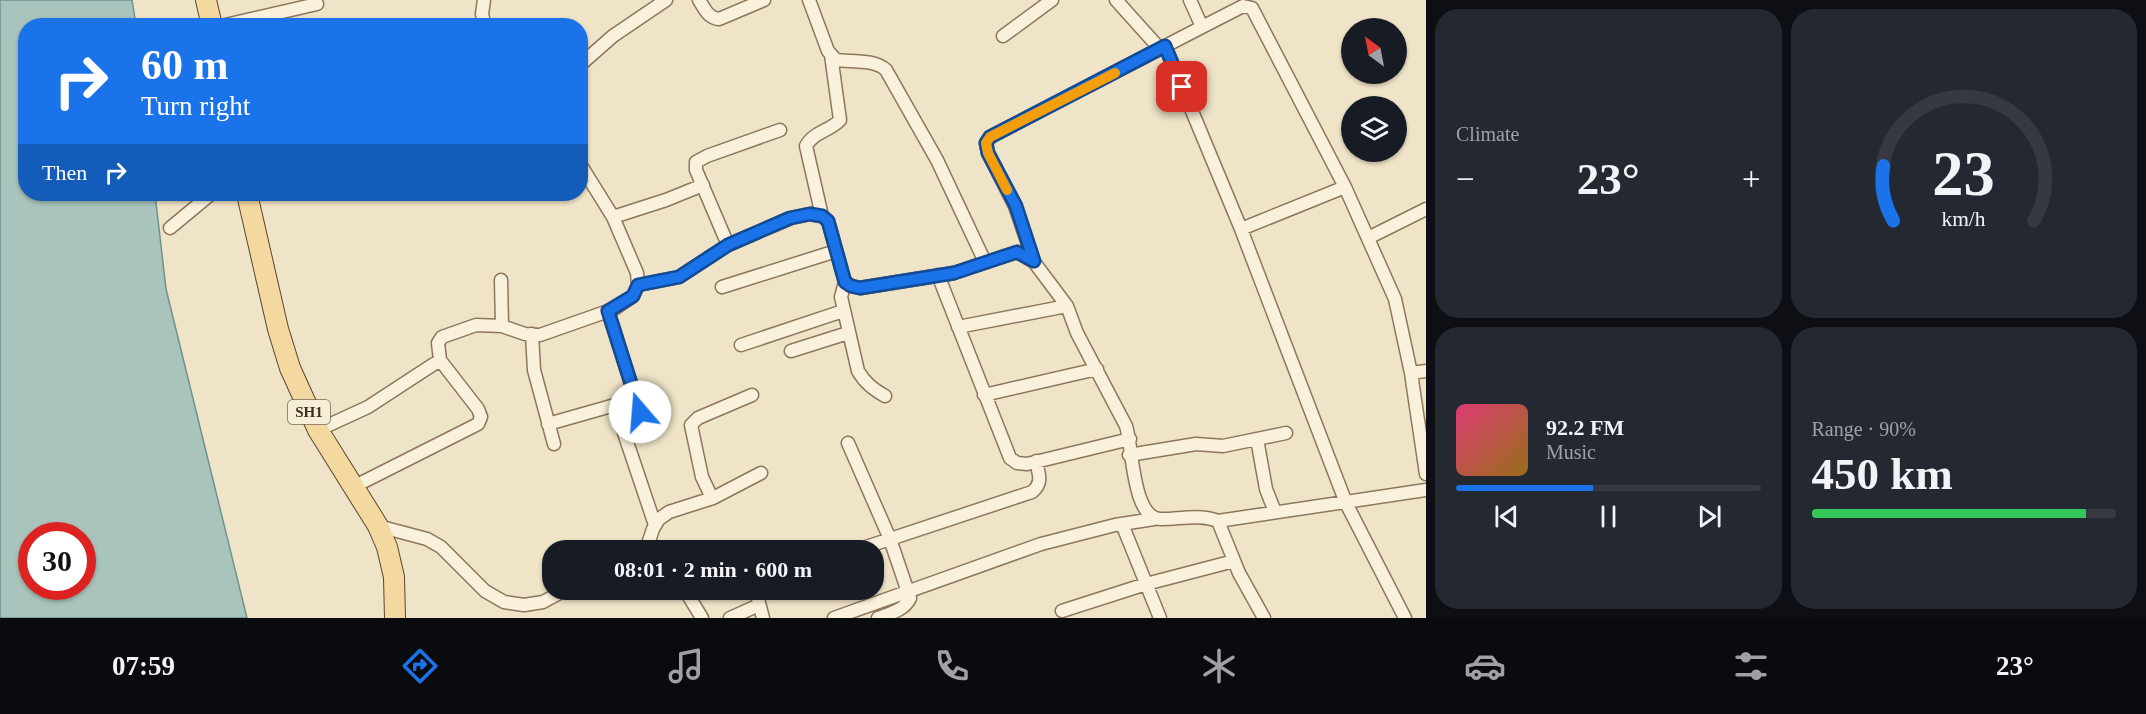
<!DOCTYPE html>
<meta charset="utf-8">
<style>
:root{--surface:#171b24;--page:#242831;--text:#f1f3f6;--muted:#9ea1a6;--line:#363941;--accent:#1a73e8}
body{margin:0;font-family:Georgia,serif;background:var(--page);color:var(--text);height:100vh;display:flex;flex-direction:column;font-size:22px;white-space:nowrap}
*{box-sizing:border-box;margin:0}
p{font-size:20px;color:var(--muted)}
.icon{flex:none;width:33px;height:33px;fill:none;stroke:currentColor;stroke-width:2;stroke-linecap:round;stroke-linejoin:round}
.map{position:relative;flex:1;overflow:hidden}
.drawer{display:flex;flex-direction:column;gap:9px;padding:9px;background:#0d0f14;width:720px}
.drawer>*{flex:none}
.banner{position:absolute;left:18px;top:18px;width:570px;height:183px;border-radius:24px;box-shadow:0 2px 4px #0004;background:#1a73e8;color:#fff;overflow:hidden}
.needle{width:39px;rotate:328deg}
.fabs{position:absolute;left:1341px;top:18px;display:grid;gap:12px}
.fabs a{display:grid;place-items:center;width:66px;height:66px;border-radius:50%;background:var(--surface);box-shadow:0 2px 4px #0004;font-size:30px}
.speed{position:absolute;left:18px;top:522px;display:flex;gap:12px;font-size:30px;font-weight:700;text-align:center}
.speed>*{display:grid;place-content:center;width:78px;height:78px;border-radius:50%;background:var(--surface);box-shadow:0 2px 4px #0004;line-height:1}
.speed .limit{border:9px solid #d22;background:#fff;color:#111}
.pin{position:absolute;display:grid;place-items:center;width:51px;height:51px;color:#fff;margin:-26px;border-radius:12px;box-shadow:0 3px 9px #0006}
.me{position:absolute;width:66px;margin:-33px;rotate:342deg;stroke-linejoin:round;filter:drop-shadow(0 0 4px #0008)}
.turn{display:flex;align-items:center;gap:21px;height:126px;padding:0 24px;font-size:27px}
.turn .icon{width:78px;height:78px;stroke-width:2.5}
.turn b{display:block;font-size:42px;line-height:51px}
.then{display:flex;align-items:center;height:57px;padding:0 24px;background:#0003;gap:12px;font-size:22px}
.big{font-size:45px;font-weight:700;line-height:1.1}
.drawer .tile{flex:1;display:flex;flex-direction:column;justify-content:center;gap:9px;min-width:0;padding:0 21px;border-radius:24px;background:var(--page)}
.drawer .dial{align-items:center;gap:0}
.dial svg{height:156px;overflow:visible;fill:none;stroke:var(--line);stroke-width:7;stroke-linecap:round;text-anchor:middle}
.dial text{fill:var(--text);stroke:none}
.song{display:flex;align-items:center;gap:18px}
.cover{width:72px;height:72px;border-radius:9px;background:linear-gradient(135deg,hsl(340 70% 55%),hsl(40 70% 35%))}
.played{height:6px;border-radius:3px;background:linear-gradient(90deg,var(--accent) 45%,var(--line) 45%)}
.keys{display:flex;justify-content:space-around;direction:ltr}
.heat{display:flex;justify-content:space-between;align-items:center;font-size:33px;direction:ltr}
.charge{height:9px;border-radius:4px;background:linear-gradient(90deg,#34c759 90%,var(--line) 0)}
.drawer .tiles{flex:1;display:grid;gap:9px;grid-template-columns:repeat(2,1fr)}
.trip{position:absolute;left:542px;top:540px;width:342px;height:60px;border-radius:24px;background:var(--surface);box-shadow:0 2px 4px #0004;font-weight:700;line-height:60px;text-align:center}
.dock{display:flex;height:96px;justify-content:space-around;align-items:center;background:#090b0e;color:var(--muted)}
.dock .icon{width:42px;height:42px}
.dock .on{color:var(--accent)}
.dock b{font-size:27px;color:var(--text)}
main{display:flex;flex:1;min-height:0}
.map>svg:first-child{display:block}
</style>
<main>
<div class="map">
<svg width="1426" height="618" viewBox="0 0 1426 618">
<rect width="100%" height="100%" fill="#f0e4c8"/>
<path fill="#a9c4bc" stroke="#6f938a" stroke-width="1.5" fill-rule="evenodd" d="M0 0H132L136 25 26 26V194H155L166 289 247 618H0ZM32 536H82V586H32Z"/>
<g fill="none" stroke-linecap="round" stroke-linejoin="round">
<g stroke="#8d765c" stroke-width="15">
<path id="street" d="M484 0 482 14 485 26
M699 0C705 9 708 18 719 19L764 0
M809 0 828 51 836 60C851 62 875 59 886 70L937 160 985 262
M1116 0 1160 49
M1190 0 1202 27
M221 26 317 4
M1003 36 1052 0
M1165 46 1241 229 1346 503 1405 618
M580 65 613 36 666 0
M822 216 806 146C813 132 830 131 840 120L831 55
M613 217 666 200 703 185
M170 228 211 194
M1241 229 1345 187
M1368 238 1426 209
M728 245 696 170V162L707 156 780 130
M1034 262 1015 206 988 153 986 143 990 137 1202 27 1243 6 1252 8 1345 187 1395 299 1411 373 1426 474
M938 275 1010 458 1017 463 1027 464 1130 439
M501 280 502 326
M845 282 841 297 858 371C865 383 873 389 885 396
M638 285 679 277 728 245 791 218 810 214 822 216 828 221 845 282 851 286 860 288 954 273 1017 252 1034 262 1067 306 1077 333 1126 426C1133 447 1132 521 1162 519 1181 519 1200 514 1218 521L1239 573 1264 618
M722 287 836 251
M608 311 640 412
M958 327 1067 306
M532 334 534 370 554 444
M741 345 843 311
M791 351 848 333
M1411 373 1426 371
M984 395 1097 369
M548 424 636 399
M622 427 655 525
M318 430 368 407 440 360
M1257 439 1266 489 1275 512
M848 443 890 539 910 598C905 610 889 614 878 618
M1129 455 1196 444 1223 446 1286 433
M353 487 478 424 481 417 478 409 440 360 438 343 442 337 476 325 502 326 525 334 540 335 614 309 633 296 638 285 637 273 613 217 580 164
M712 498 702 477 691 425 698 418 752 395
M1218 521 1426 490
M1122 524 1160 618
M378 526 427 539 441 547 485 591 504 602 524 605 543 602 565 590
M646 550 653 529 659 519 669 512 713 498 761 473
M857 550 1032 492C1043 483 1039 475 1036 461
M685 590 702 618
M761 590 758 599 763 618
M1062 611 1146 584 1234 561
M730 618 759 605
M834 618 1041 544 1115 525 1154 519"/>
</g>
<g stroke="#5b4430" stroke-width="22">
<path id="primary" d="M206 0 212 26
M247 194 278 329 290 368 318 430 378 526 387 547 394 577 395 618"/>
</g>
<use href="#street" stroke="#faf1dc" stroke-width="12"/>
<use href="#primary" stroke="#f3d9a0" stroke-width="20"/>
</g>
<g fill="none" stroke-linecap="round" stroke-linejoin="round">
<g stroke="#114b97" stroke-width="15">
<path id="route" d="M640 412 608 311 633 296 638 285 679 277 728 245 790 218 810 214 822 216 828 221 845 282 851 286 860 288 954 273 1017 252 1034 261 1016 206 988 153 986 143 990 137 1165 46 1182 87"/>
</g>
<use href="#route" stroke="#1a73e8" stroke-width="10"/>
<path stroke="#f59e0b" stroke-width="10" d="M1007 190 988 153 986 143 990 137 1115 73"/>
</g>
<g text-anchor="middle" stroke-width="6" stroke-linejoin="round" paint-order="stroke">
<rect fill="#f7eed8" stroke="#756857" stroke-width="1.5" x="288" y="400" width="42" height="24" rx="4.5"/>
<g font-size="15" font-weight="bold" fill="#3d2e20">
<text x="309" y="417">SH1</text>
</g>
</g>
</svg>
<div class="fabs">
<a><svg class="needle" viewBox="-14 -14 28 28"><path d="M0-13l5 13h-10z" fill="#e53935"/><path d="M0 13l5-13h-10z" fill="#9ea1a6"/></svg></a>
<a><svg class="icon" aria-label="layers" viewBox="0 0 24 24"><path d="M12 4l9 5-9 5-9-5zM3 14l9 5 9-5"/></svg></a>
</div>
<div class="speed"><div class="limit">30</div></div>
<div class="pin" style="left:1182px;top:87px;background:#d93025"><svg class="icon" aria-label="arrive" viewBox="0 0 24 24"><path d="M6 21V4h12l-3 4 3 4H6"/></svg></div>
<svg class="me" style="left:640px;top:412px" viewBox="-20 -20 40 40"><circle r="19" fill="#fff"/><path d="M0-13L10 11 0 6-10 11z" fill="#1a73e8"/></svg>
<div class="trip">08:01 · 2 min · 600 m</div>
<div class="banner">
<div class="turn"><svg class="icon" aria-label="right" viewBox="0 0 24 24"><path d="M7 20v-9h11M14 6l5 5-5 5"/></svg><div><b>60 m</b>Turn right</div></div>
<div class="then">Then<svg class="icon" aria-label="right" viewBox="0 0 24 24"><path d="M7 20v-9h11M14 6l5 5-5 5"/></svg></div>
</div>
</div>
<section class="drawer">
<div class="tiles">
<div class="tile"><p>Climate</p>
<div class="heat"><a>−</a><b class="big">23°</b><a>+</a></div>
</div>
<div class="tile dial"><svg viewBox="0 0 100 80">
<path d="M14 69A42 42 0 1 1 86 69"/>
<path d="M14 69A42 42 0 0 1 9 41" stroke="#1a73e8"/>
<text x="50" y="56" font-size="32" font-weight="700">23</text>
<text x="50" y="72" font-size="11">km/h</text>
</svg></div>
<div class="tile">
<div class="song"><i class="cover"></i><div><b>92.2 FM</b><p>Music</p></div></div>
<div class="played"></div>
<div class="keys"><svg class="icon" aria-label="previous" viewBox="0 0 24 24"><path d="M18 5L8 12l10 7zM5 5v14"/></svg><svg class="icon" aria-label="pause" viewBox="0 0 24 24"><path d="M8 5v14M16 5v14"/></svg><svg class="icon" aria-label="next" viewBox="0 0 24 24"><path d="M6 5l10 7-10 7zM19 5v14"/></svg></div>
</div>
<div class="tile"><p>Range · 90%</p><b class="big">450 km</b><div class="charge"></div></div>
</div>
</section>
</main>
<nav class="dock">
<b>07:59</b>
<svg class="icon on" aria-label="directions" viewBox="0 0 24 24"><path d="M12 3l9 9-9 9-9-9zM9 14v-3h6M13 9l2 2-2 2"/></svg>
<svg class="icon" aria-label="music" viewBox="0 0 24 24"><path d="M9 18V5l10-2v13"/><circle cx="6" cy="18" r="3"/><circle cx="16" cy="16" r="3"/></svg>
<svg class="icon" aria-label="phone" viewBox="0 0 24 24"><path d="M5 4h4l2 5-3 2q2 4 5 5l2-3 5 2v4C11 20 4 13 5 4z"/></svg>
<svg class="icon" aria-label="climate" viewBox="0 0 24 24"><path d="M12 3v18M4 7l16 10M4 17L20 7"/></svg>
<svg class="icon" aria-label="car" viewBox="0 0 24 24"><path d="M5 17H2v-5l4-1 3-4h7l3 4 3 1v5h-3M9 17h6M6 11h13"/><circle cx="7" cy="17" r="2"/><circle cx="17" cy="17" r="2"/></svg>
<svg class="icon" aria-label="filters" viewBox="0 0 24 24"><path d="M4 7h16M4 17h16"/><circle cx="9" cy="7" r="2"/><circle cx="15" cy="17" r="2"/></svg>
<b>23°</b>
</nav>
